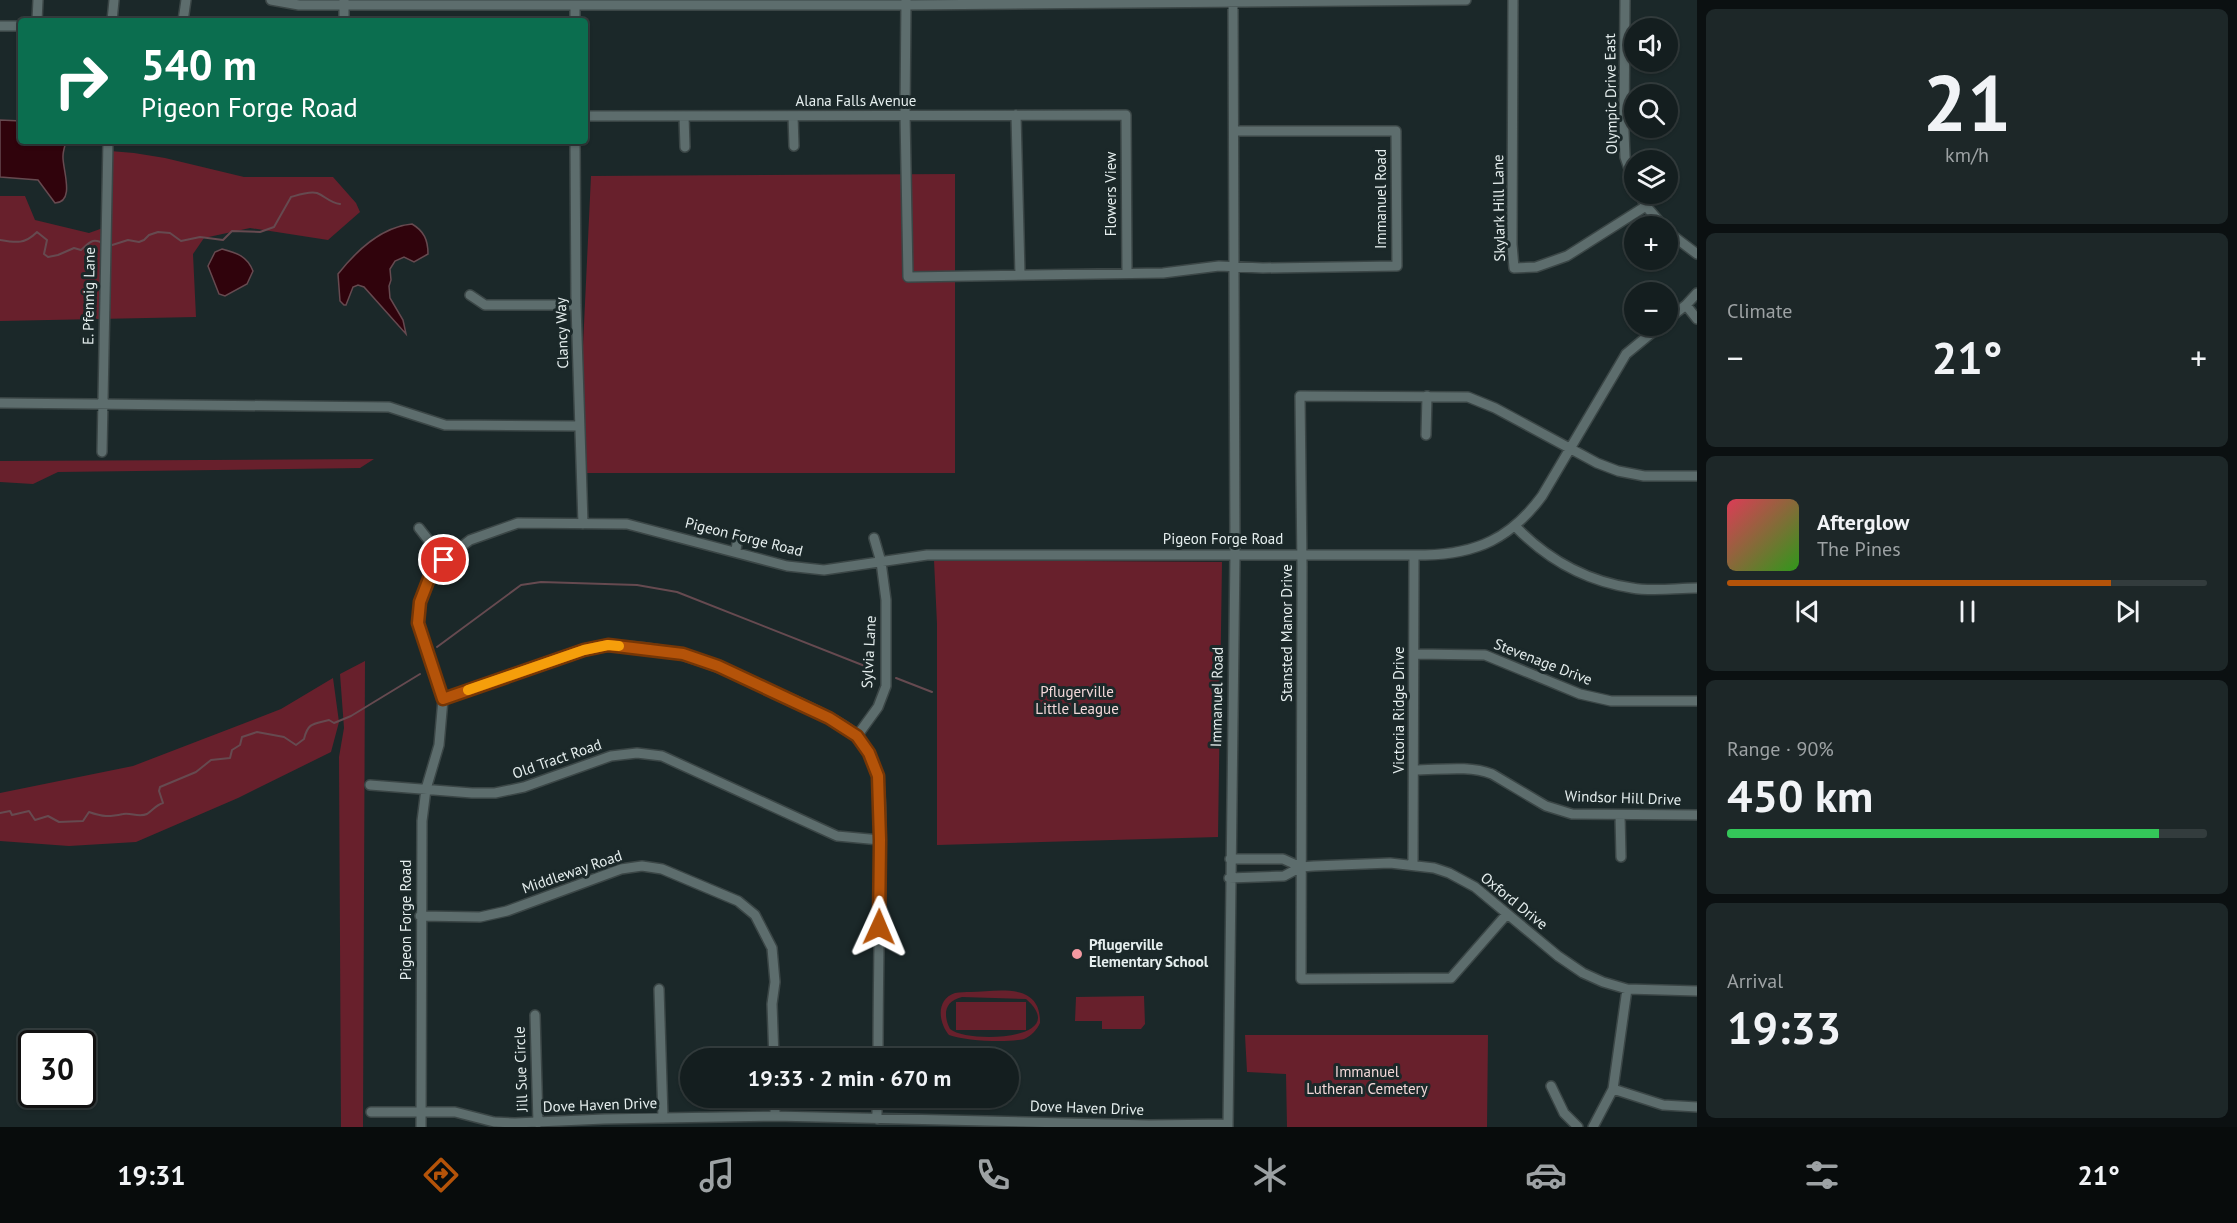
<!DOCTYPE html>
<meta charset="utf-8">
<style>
:root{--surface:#141e1f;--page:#1d2728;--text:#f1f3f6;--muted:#9da2a4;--line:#333c3d;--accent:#b45309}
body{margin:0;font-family:"PT Sans",sans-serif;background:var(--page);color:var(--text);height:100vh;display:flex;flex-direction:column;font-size:22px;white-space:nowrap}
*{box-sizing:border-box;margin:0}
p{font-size:20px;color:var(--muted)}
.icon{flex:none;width:33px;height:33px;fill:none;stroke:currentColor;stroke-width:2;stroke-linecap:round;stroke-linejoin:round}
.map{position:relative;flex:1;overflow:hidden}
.panel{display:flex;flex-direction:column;gap:9px;padding:9px;background:#0b1011;width:540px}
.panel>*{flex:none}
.top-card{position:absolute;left:18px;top:18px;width:570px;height:126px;border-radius:6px;box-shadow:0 2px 4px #0004,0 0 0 2px var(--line);background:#0b6e4f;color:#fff;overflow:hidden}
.tools{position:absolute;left:1624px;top:18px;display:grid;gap:12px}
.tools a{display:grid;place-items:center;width:54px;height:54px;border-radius:50%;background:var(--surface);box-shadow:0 2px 4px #0004,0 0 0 2px var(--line);font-size:30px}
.speed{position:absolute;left:18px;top:1030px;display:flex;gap:12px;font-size:30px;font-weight:700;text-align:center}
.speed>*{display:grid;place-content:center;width:78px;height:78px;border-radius:50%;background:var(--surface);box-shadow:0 2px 4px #0004,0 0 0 2px var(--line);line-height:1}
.speed .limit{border:3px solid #111;border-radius:9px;background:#fff;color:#111}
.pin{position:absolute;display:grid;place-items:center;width:51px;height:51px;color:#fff;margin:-26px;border:3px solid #fff;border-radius:50%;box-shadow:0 2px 6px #0007}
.me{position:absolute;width:66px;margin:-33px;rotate:1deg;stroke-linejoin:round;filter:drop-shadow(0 0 4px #0008)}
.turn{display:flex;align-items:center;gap:21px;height:126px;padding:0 24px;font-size:27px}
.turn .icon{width:78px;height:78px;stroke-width:2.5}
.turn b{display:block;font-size:42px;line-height:51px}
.big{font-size:45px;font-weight:800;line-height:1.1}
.panel .card{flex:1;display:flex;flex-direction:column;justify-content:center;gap:9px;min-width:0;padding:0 21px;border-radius:9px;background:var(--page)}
.panel .dial{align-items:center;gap:0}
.dial b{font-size:78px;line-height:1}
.song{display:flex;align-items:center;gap:18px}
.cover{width:72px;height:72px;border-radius:9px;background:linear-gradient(135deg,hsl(350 70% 55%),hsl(110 70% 35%))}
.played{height:6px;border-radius:3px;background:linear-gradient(90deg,var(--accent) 80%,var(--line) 80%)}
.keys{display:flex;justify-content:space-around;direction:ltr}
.heat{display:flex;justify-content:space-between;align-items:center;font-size:33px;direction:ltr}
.charge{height:9px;border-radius:4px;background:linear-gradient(90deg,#34c759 90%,var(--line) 0)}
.trip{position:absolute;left:680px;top:1048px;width:339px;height:60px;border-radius:30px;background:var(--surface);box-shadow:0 2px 4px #0004,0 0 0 2px var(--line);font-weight:800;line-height:60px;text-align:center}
.dock{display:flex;height:96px;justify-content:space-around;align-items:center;background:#080c0c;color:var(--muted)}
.dock .icon{width:42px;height:42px}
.dock .current{color:var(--accent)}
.dock b{font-size:27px;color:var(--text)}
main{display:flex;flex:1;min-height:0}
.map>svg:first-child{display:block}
</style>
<main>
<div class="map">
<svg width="1697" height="1127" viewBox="0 0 1697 1127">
<rect width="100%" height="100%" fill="#1b2829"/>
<path fill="#68202c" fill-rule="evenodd" d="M110 151 134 153 165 158 244 177H333L356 203 360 212 328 240 250 228 204 238 193 254 196 317 0 321V196H25L35 220 89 233 103 228Z
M955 174V473H577L591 176Z
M374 459 360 468 58 472 33 484 0 482V461Z
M934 560 1222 562 1218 837 937 845V624Z
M365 661 363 1127H341L339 757 344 728 340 674Z
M333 678 339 722 331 752 238 798 136 842 69 846 0 841V793L133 766 281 709Z
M970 992C1000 991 1041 982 1040 1023 1037 1030 1031 1036 1024 1039 1008 1043 964 1041 949 1035 938 1022 936 999 955 993 960 992 966 992 970 992ZM962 997 1026 999C1073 1040 968 1044 950 1029 943 1015 944 1001 962 997Z
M1144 996 1145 1024 1141 1029H1102V1021H1075L1076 997Z
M956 1002H1026V1030H956Z
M1245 1035H1488L1487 1127H1287L1286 1074 1247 1072Z"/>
<path fill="#30030c" stroke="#664a50" stroke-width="1.5" d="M0 120 21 121V141H66C65 146 63 151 63 156 62 168 76 202 55 203L38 180 0 177Z
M412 224C424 231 428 240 428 254L414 262 404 257 395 261 390 269 391 280 389 286 390 298 403 320 406 334 364 287 358 285 353 287 346 305H344L340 301 338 274C357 250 381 227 412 224Z
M222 249C237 253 247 256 253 271L247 284 225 296 219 294 208 266 215 252Z"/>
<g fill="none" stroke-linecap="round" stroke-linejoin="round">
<path stroke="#664a50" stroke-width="2" d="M0 240C17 243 25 244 37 232L47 240 44 254 48 257 58 255 74 248 81 250C90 242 93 237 104 244
M109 246 128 240 139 242 144 240 149 235 158 232 170 233 181 241 200 237 223 240 232 231 260 232 274 227 291 197C298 195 309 191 317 193 325 196 330 203 340 204
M437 647 521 585 541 582 637 585 677 592 875 670
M896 678 932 692
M0 813 10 811 12 815 29 811 35 820 48 816 59 822 83 821 89 812C103 817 109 817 123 814 131 812 138 818 147 814 153 810 156 805 163 803L159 791 160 787 196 772 211 760 230 758 232 750 240 745 242 737 257 732 284 737 296 745 304 739C308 722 314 724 329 720L334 723 351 716 420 674"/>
<g stroke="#3b4646" stroke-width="12">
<path id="minor" d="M271 0 299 5H906L1466 0
M344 0V21
M906 0 905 115 908 277 1163 273 1219 266 1263 268 1397 266 1396 131H1234
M1513 0 1512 244 1514 268 1536 267 1567 256 1646 206
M1625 0 1624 132 1625 157 1635 186
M37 21 38 0
M112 21 114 0
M183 21 186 0
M575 21V5
M0 26H21
M1016 115 1020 275
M585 116 1126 115 1127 273
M684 116 685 147
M793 116 794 146
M575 141 576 305 583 524
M1639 194 1646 206 1663 226
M1668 232 1697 254
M470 295 485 305H576
M1686 305 1697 319
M1668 319 1686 305 1697 293
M0 403 389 407 445 425 580 426
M1426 435 1427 396
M102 452 108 141
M1516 527C1548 560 1586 581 1632 588 1653 592 1676 588 1697 588
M419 528 444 560
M736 551 738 535
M1414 654 1485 655 1580 694 1611 701H1697
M443 699 584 649C643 638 701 658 754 683 779 694 842 719 858 737 867 748 876 764 878 778 883 810 880 849 880 882 879 941 878 1000 878 1059
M857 736 878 707 886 686V600L881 562 874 538
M1414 770C1440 770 1468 765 1492 774L1546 806 1572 814 1697 815
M370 785 472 793H495L524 787 611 756 637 753 662 756 837 836 880 840
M1620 816 1621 857
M1230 859H1283L1301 867
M1413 865 1414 555
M1229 878 1284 876 1301 867 1314 866 1390 863 1434 868 1449 873 1475 887 1558 956 1583 973 1603 982 1627 989 1697 991
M1507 914 1451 978 1301 979 1302 566 1300 396 1468 397 1495 408 1597 463 1618 471 1644 476H1697
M420 916 480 917 507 911 621 869 642 866 662 869 738 901 755 915 772 948 775 982 772 1004 774 1059
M659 989 663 1118
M535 1015 538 1123
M1551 1086 1564 1113 1578 1127
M1613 1089 1663 1105 1697 1107
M775 1098V1116
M371 1112H455L494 1122 515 1123 604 1119 775 1116 1149 1125 1228 1124
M877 1119V1098
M421 1127 422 821 426 789 439 745 443 699 418 623 420 602 430 576 444 560 470 540 518 523 627 524 787 566 824 570 927 555H1425C1477 554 1511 538 1542 496L1626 354 1660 326
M1228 1127 1235 554 1233 0
M1593 1127 1613 1089 1627 989"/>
</g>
<use href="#minor" stroke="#5d6d6d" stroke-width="9"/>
</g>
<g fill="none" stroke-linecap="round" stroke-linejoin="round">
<g stroke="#753606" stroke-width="15">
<path id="route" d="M444 560 430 576 420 602 418 623 443 699 584 650 608 645 683 654 718 666 829 718 857 736 869 753 878 776 880 840 879 927"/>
</g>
<use href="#route" stroke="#b45309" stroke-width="10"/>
<path stroke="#f59e0b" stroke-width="10" d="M468 690 584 650 608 645 619 646"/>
</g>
<circle fill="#f49aa2" stroke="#1b2829" stroke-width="2" cx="1077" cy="954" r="6"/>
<g text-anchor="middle" stroke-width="6" stroke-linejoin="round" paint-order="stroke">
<g font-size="15" fill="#e5eeee" stroke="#1b2829">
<text transform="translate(1611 94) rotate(-91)" y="5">Olympic Drive East</text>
<text x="856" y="106">Alana Falls Avenue</text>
<text transform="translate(1111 194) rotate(-90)" y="5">Flowers View</text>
<text transform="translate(1381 199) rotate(-90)" y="5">Immanuel Road</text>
<text transform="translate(1499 208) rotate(-91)" y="5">Skylark Hill Lane</text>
<text transform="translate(89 296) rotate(-89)" y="5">E. Pfennig Lane</text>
<text transform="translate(562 333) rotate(-92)" y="5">Clancy Way</text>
<text transform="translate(744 537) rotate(14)" y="5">Pigeon Forge Road</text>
<text x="1223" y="544">Pigeon Forge Road</text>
<text transform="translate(1287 633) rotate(-90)" y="5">Stansted Manor Drive</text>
<text transform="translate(869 652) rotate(-87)" y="5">Sylvia Lane</text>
<text transform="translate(1543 662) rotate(21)" y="5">Stevenage Drive</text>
<text transform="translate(1217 697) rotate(-89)" y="5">Immanuel Road</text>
<text transform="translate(1399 710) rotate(-90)" y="5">Victoria Ridge Drive</text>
<text transform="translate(557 759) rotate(-19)" y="5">Old Tract Road</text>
<text transform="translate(1623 798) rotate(2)" y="5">Windsor Hill Drive</text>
<text transform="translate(572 872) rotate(-19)" y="5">Middleway Road</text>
<text transform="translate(1514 901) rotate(39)" y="5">Oxford Drive</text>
<text transform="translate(406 920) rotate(-90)" y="5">Pigeon Forge Road</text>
<text transform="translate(521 1069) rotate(-92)" y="5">Jill Sue Circle</text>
<text transform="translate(600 1105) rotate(-2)" y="5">Dove Haven Drive</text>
<text transform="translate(1087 1108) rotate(2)" y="5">Dove Haven Drive</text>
</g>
<g font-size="15" fill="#f3d8d9" stroke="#1b2829">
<text x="1077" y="697">Pflugerville<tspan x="1077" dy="17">Little League</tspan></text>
<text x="1367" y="1077">Immanuel<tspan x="1367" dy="17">Lutheran Cemetery</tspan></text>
</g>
<g font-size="15" font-weight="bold" fill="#e5eeee" stroke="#1b2829" text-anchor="start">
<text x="1089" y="950">Pflugerville<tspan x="1089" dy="17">Elementary School</tspan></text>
</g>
</g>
</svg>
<div class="tools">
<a><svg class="icon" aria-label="sound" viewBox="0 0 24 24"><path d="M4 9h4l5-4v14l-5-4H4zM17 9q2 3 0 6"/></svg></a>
<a><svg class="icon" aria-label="search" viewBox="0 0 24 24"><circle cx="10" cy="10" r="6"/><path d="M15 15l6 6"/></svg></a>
<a><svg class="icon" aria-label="layers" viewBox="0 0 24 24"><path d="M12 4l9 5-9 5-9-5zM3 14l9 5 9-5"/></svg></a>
<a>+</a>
<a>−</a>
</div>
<div class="speed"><div class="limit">30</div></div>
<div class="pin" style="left:444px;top:560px;background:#d93025"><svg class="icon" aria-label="arrive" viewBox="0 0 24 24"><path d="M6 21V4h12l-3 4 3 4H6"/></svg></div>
<svg class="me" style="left:879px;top:927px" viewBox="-20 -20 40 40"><path d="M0-17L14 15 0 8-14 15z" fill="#b45309" stroke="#fff" stroke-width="4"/></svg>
<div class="trip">19:33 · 2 min · 670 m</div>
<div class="top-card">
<div class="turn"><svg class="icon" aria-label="right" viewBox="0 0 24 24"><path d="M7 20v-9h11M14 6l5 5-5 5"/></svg><div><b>540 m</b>Pigeon Forge Road</div></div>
</div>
</div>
<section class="panel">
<div class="card dial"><b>21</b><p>km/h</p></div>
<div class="card"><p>Climate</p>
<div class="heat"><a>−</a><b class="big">21°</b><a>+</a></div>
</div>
<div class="card">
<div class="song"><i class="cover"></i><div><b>Afterglow</b><p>The Pines</p></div></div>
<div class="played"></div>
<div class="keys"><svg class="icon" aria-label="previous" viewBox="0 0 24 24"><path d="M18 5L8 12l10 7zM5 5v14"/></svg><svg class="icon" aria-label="pause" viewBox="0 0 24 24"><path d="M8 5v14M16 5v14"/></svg><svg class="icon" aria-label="next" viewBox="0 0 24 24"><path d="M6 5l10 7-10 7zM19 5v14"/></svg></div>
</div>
<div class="card"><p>Range · 90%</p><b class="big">450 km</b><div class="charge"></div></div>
<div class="card"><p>Arrival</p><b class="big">19:33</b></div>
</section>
</main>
<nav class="dock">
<b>19:31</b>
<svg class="icon current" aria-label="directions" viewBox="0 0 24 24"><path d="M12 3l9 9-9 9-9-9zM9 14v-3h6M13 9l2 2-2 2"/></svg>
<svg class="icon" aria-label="music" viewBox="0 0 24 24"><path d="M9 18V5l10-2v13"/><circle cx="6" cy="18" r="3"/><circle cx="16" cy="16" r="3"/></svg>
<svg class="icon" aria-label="phone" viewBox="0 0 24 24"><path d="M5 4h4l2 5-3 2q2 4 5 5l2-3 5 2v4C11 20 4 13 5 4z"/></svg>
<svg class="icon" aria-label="climate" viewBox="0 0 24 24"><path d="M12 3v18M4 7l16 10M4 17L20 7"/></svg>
<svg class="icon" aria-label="car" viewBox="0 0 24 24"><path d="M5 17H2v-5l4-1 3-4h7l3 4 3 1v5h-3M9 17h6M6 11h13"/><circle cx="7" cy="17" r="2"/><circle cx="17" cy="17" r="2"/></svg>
<svg class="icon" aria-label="filters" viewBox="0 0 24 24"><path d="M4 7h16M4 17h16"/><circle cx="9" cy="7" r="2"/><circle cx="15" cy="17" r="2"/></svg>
<b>21°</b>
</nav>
